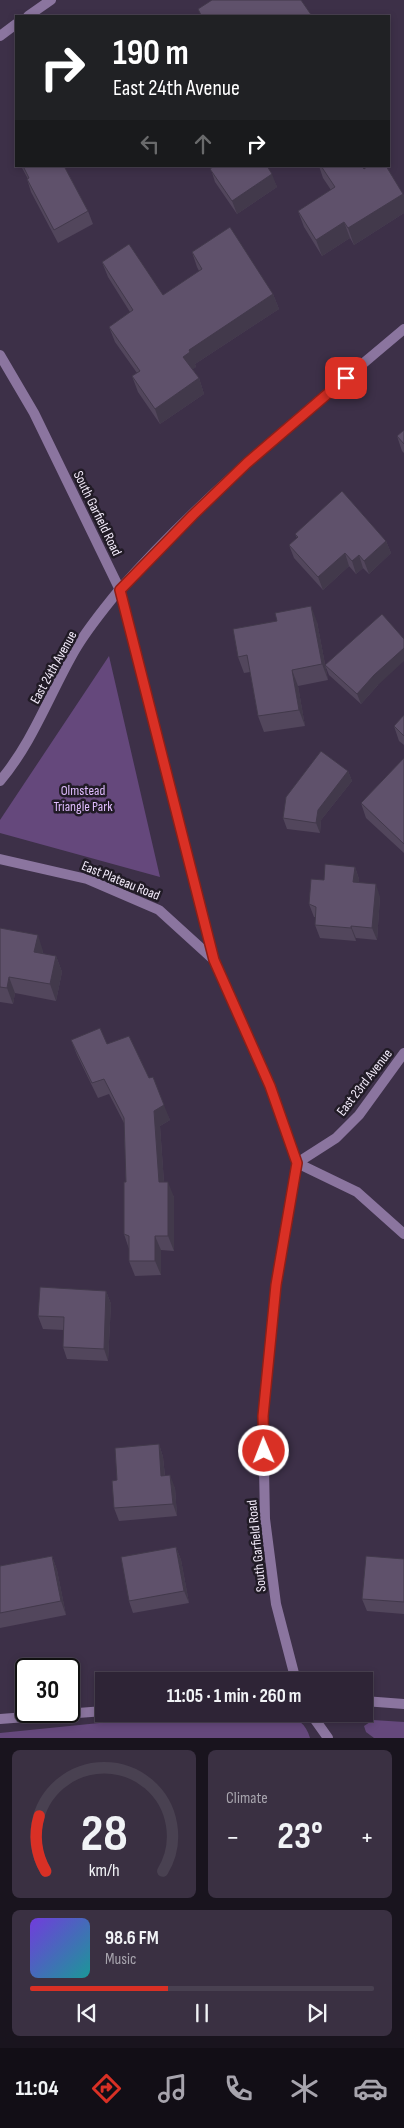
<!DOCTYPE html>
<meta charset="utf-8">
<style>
:root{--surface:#2e2436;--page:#3a3042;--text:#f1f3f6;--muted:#a7a4ad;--line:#494151;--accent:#d93025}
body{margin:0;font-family:"Sofia Sans Condensed",sans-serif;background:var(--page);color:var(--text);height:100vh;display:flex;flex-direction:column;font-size:19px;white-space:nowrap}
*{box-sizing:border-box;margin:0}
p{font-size:16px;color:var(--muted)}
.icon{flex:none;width:28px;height:28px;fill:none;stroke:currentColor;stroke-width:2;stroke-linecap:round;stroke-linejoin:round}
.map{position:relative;height:1738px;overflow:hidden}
.details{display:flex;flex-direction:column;gap:12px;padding:12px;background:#19141e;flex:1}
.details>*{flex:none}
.banner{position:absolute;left:15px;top:15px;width:375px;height:152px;border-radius:0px;box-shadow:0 2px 8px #0003,0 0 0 1px var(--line);background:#202124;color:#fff;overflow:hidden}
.speed{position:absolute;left:15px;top:1658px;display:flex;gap:10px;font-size:25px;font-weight:700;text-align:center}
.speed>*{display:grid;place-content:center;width:65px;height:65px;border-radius:50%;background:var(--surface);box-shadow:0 2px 8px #0003,0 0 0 1px var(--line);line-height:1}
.speed .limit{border:2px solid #111;border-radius:8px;background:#fff;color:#111}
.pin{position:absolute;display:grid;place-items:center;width:42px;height:42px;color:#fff;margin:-21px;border-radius:10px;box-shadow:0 2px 8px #0006}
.me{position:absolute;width:55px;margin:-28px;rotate:359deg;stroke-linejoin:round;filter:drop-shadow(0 0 4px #0008)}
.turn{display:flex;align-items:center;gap:18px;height:105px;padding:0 15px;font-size:22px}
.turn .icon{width:65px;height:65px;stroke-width:2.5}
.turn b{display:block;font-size:35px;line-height:42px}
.lanes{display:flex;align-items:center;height:48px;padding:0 15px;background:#0003;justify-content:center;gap:25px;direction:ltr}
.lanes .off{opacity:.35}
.big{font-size:38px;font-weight:700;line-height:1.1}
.details .widget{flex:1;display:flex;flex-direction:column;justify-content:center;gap:8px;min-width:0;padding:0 18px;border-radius:8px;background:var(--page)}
.details .dial{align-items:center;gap:0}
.dial svg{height:130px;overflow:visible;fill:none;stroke:var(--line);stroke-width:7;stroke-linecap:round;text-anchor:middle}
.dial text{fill:var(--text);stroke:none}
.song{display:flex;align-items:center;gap:15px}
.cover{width:60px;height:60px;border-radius:8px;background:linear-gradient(135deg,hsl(260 70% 55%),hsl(180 70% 35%))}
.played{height:5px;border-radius:2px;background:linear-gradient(90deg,var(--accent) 40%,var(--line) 40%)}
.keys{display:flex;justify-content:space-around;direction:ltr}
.heat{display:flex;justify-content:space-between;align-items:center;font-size:28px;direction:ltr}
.details .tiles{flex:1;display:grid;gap:12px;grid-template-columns:1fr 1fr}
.widget:last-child{grid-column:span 2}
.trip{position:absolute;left:95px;top:1672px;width:278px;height:50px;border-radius:0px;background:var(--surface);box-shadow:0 2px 8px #0003,0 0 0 1px var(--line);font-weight:700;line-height:50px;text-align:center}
.menu{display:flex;height:80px;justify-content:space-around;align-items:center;background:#120e16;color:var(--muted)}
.menu .icon{width:35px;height:35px}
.menu .selected{color:var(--accent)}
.menu b{font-size:22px;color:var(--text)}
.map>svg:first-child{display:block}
</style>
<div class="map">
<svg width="404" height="1738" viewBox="0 0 404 1738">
<rect width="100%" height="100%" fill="#3d3048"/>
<path fill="#65487c" d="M109 656 160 877 0 833V820Z
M284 1715C298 1718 306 1724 310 1738H0V1733L119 1721Z
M373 1720 404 1722V1738H374L366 1732 364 1726Z"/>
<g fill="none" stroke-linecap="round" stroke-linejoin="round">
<path stroke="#8b759f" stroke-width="10" d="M28 16 51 0
M0 36 16 24
M0 355 34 413 120 590 214 960 270 1085 297 1163 276 1285 263 1416 265 1519 276 1604 296 1681
M0 781C33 742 50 693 75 650 86 631 106 606 120 589 205 493 307 411 404 329
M0 859 87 879 159 910 214 960
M297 1163 336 1138 359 1115 404 1053
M297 1163 357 1192 404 1234
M364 1701 404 1704
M311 1714 328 1738
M0 1719 104 1711"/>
</g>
<path fill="#52465c" d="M21 166H64L88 211 93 224 58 243 31 192 27 179H28Z
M210 166H267L277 187 237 214 215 182Z
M319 166H362L364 169 403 194 404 196V213L354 245 350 238 322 256 304 227 298 211 331 190 323 178Z
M192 252 273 294 279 309 195 364 196 367 192 369 199 378 204 394 160 424 138 392 132 376 137 373 115 342 109 327 130 312 108 277 102 262 163 295 199 271 197 267Z
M404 430V453L402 451 397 436Z
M295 534 386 541 391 553 369 574 363 568 356 574 349 566 323 590 294 558 289 545 297 538Z
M277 621 317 622 328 680 298 686 305 726 264 732 258 716 250 672 244 673 238 657Z
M325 665 378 685 361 704 329 675Z
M404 715V745L399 741 394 726Z
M404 758V853L366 818 361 803Z
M348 771 352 781 321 820 320 833 287 829 283 818Z
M355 867 359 879V883L380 897 377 940 356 938V941L320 938 315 925 316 917H314L309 904 324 880Z
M0 928 43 951V954L56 956 62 972 56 1001 15 993 13 1004 0 1002Z
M71 1040 107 1044 149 1078 170 1120 160 1126 164 1182 174 1197V1251L161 1250V1275L135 1276 129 1261V1249L124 1234 126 1182 124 1123 109 1094 98 1098 77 1055Z
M106 1291 111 1304 108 1361 67 1359 63 1347 64 1330 43 1329 38 1316Z
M159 1444 163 1457 165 1476 175 1488 177 1516 119 1521 114 1508 117 1480Z
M176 1547 181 1560 189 1603 133 1613 129 1601Z
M52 1556 57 1570 66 1615 0 1628V1566Z
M404 1559V1614L367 1611 362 1599Z"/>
<path fill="#42394b" d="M272 174 277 187 237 214 232 201Z
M403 194 404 196V213L354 245 348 228Z
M344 222 350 238 322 256 316 240Z
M273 294 279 309 195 364 196 367 189 372 183 357 189 350Z
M199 378 204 394 160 424 155 409Z
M386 541 391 553 369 574 364 561Z
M345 553 349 566 323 590 318 577Z
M359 555 363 568 356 574 352 561Z
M311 606 317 622 328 680 322 664Z
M404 648V661L378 685 361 704 357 694 374 675Z
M292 670 298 686 305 726 299 710Z
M348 771 352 781 321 820 320 833 316 823 318 810Z
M355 867 359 879 358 895 353 882Z
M376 884 380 897 377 940 372 928Z
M351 926 356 938V941L351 928Z
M38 935 43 951 40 968 34 952Z
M56 956 62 972 56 1001 50 984Z
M9 977 15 993 13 1004 7 988Z
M164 1105 170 1120 160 1126 165 1197 159 1182 154 1111Z
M168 1182 174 1197V1251L168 1236Z
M155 1236 161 1250V1275L155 1261Z
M106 1291 111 1304 108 1361 104 1349Z
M159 1444 163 1457 166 1489 161 1476Z
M170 1475 175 1488 177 1516 173 1504Z
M176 1547 181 1560 189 1603 184 1591Z
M52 1556 57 1570 66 1615 61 1601Z"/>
<path fill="#5f516b" stroke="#42394b" d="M212 0H301L312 16H199L201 15 198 9Z
M23 166H64L88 211 54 230 27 179 29 178Z
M214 166H267L272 174 232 201 210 169Z
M321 166H362L364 169 368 166H386L403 194 348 228 344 222 316 240 298 211 335 187Z
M230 227 273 294 189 350 190 352 183 357 199 378 155 409 132 376 140 371 109 327 133 310 102 262 129 244 163 295 202 269 192 252Z
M404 430V444L397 436Z
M342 491 386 541 364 561 359 555 352 561 345 553 318 577 289 545 298 537 295 534Z
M311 606 322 664 292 670 299 710 258 716 247 655 238 657 233 629 277 621 275 613Z
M382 614 404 639V648L374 675 357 694 325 665Z
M404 715V736L394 726Z
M321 751 348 771 318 810 316 823 283 818 286 797Z
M404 758V844L361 803Z
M325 864 355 867 353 882 376 884 372 928 351 926V928L315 925 316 907 309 904 311 879 324 880Z
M0 928 38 935 34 952 56 956 50 984 9 977 7 988 0 987Z
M100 1028 107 1044 129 1036 149 1078 153 1077 164 1105 154 1111 159 1182H168V1236H155V1261H129V1236L124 1234V1182H126L124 1118 104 1079 92 1083 71 1040Z
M40 1287 106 1291 104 1349 63 1347 64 1317 38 1316Z
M159 1444 161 1476 170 1475 173 1504 114 1508 112 1481 117 1480 115 1448Z
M176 1547 184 1591 129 1601 121 1557Z
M52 1556 61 1601 0 1613V1566Z
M366 1556 404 1559V1602L362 1599Z"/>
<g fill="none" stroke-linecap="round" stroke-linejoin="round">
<g stroke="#8d1f18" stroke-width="12">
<path id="route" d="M264 1451 263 1416 276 1285 297 1163 270 1086 214 960 120 590 193 515 247 463 346 378"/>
</g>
<use href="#route" stroke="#d93025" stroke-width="9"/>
</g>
<g text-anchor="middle" stroke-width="5" stroke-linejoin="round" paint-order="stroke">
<g font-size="14" fill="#f4ecfb" stroke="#211b26">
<text transform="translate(98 513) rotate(64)" y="5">South Garfield Road</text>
<text transform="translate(53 667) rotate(-61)" y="5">East 24th Avenue</text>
<text transform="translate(121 880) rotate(22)" y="5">East Plateau Road</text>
<text transform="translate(364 1082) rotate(-52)" y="5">East 23rd Avenue</text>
<text transform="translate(256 1546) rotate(-96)" y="5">South Garfield Road</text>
</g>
<g font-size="14" fill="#e0bdff" stroke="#211b26">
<text x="83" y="795">Olmstead<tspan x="83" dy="16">Triangle Park</tspan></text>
</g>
</g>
</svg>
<div class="speed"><div class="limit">30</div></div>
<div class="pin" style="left:346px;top:378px;background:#d93025"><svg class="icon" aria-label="arrive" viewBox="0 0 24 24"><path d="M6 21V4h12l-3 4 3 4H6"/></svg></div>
<svg class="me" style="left:264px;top:1451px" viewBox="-20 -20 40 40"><circle r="17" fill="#d93025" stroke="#fff" stroke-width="3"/><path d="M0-11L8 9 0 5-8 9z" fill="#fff"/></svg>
<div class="trip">11:05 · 1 min · 260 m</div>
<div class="banner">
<div class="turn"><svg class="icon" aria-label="right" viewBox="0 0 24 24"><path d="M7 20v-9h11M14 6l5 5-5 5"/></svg><div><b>190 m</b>East 24th Avenue</div></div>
<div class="lanes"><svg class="icon off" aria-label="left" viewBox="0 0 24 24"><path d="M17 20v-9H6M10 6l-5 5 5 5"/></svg><svg class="icon off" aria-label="ahead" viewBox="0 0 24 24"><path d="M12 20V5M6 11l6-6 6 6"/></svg><svg class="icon" aria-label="right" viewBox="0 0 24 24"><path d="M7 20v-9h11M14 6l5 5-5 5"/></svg></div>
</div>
</div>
<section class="details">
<div class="tiles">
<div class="widget dial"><svg viewBox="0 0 100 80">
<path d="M14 69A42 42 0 1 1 86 69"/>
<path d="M14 69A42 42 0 0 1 10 35" stroke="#d93025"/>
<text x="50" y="56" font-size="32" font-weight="700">28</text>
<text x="50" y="72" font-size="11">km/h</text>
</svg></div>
<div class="widget"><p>Climate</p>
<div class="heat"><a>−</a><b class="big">23°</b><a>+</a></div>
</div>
<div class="widget">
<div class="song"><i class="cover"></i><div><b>98.6 FM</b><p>Music</p></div></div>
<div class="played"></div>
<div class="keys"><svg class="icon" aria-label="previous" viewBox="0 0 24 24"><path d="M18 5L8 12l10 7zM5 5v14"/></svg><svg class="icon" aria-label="pause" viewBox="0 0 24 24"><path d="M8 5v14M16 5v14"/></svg><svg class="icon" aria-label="next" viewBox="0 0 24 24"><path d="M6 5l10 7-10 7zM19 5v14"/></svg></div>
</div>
</div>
</section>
<nav class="menu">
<b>11:04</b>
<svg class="icon selected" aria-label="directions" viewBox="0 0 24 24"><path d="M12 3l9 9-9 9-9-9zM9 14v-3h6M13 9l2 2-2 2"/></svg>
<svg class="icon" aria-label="music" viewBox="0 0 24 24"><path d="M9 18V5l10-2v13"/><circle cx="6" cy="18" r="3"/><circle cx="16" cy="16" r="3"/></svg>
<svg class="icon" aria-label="phone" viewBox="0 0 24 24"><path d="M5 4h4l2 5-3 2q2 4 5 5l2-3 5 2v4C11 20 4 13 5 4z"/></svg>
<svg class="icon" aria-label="climate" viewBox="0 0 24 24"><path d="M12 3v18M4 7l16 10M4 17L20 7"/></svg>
<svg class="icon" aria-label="car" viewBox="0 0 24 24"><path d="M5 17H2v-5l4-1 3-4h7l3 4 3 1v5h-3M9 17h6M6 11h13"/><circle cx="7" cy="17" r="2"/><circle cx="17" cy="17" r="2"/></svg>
</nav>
